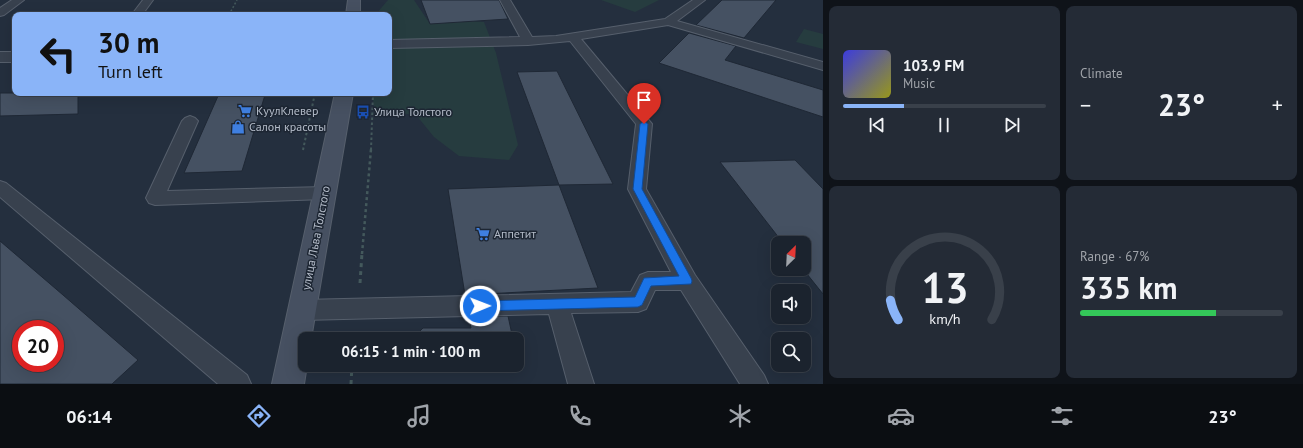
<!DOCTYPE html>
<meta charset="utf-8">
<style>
:root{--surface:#1b232e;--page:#242b36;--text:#f1f3f6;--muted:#a0a4aa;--line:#39404a;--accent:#8ab4f8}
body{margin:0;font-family:"PT Sans",sans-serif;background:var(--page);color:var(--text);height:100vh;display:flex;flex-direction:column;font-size:15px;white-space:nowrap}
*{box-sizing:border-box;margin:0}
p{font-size:13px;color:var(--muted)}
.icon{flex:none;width:22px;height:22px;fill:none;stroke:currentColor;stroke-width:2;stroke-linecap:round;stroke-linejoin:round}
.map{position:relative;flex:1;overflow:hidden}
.sheet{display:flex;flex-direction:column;gap:6px;padding:6px;background:#0f1319;width:480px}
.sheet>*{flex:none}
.banner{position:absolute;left:12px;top:12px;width:380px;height:84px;border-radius:8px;box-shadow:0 4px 16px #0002,0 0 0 1px var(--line);background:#8ab4f8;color:#111;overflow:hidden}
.needle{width:26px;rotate:24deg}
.buttons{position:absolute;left:771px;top:236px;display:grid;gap:8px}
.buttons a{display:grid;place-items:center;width:40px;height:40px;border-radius:8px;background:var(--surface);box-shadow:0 4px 16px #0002,0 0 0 1px var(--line);font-size:20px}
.speed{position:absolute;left:12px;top:320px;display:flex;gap:8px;font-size:20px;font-weight:700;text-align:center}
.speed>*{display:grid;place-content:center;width:52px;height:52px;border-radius:50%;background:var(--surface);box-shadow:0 4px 16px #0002,0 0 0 1px var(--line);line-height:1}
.speed .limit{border:6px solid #d22;background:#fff;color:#111}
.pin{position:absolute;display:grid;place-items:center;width:34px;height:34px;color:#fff;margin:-41px -17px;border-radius:50% 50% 50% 0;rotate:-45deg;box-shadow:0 0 4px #0007}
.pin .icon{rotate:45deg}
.me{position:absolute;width:44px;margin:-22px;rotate:89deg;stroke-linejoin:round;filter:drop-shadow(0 0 3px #0008)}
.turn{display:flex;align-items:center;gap:14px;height:84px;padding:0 20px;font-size:18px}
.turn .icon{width:52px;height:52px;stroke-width:2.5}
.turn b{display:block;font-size:28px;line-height:34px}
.big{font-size:30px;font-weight:700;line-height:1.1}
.sheet .card{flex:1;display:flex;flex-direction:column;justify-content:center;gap:6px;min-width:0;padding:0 14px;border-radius:8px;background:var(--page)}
.sheet .dial{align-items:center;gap:0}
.dial svg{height:104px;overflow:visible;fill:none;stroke:var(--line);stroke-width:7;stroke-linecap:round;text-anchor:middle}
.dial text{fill:var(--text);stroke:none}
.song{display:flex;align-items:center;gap:12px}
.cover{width:48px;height:48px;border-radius:6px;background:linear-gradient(135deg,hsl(240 70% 55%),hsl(60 70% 35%))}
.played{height:4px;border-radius:2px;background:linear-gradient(90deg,var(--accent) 30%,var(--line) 30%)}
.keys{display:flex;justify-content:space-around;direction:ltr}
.heat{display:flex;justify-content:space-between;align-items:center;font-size:22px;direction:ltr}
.charge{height:6px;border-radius:3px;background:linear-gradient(90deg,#34c759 67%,var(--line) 0)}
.sheet .tiles{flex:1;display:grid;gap:6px;grid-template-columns:repeat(2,1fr)}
.trip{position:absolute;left:298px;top:332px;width:226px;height:40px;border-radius:8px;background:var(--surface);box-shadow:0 4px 16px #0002,0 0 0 1px var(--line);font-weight:700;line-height:40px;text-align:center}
.tabs{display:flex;height:64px;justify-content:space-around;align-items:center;background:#0b0e12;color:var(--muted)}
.tabs .icon{width:28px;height:28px}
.tabs .current{color:var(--accent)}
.tabs b{font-size:18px;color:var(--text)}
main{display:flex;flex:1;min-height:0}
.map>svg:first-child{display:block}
</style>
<main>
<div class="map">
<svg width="823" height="384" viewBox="0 0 823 384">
<rect width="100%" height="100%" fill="#242f3e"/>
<path fill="#263c3f" d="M388 0H414L430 24 473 21 484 22 496 53 518 145 509 160 459 156 434 137 417 116 374 107 372 93H389V15H377L376 14Z
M601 0H659L635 12Z
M804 29 823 34V49L796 42Z"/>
<path fill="#455162" stroke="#1f2835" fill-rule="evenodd" d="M421 0H499L508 19 430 24Z
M722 0H776L744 38 696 25Z
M689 33 736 46 725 60 823 90V117L659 63Z
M557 71 613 184 559 185 517 72Z
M0 93H78V114L0 116Z
M265 95 242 171 184 173 218 96Z
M795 160 823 189V294L803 269 804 243H783L720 162Z
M559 185 598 288 465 295 448 189Z
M0 241 63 295 138 360 112 384H0ZM21 329H55V363H21Z
M508 316 513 339H412L423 328H471L469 317Z
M517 358 519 366 423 372 405 365H517Z"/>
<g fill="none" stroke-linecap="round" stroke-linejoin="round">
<g stroke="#565f6c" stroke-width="2">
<path id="lane" d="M12 0H24L4 15 0 16V8Z
M143 0H153L142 15H134L133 13Z
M500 0H510L532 37 556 36 665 19 693 0H705L677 21 823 62V70L668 25 581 39 652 124 646 189 695 275 764 375 768 384H740L681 290H655L646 309 638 312 571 313 594 384H568L549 314 302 320 294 317 291 310 294 303 302 300 631 292 640 275 648 272H671L628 189 636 124 570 41 528 45 389 48V40L520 37Z
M190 116 195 118 198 121 167 191 325 187 331 188 334 193 331 198 325 199 155 205 149 203 146 198 182 121 185 118Z
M0 181 6 183 247 375 251 384H218L0 197Z"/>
</g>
<g stroke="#565f6c" stroke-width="2">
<path id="street" d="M0 52H15V62H0Z"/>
</g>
<g stroke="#565f6c" stroke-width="2">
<path id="secondary" d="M348 0H360V15H346Z
M335 93H353L311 339H305V365H307L304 384H272Z"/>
</g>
<path stroke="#44595c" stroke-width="1.5" stroke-dasharray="2 2" stroke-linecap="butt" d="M229 15 237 0"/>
<path stroke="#44595c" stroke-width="2" stroke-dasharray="2.5 2.5" stroke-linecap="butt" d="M303 150 315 93
M371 150 373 93"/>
<path stroke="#44595c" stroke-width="2.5" stroke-dasharray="3 3" stroke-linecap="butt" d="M362 254 371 149"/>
<path stroke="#44595c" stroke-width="3" stroke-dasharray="4 4" stroke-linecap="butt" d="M360 283 362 253
M351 384 352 365"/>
<use href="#lane" fill="#38414e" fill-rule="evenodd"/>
<use href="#street" fill="#38414e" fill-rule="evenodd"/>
<use href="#secondary" fill="#465061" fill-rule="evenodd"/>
</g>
<path fill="#1a73e8" stroke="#114b97" d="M644 121 648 124 642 189 691 278 692 281 691 284 651 286 642 305 638 307 480 311 476 309 475 306 476 302 480 301 635 297 644 278 679 276 633 189 640 124Z"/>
<defs>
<g id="supermarket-bare" transform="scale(1.08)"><path d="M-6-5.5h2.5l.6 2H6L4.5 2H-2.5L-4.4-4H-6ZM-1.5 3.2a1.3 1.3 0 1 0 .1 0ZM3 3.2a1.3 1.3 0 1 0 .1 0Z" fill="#3f7fe0" stroke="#1d2633" stroke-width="2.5" paint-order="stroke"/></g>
<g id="bus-bare" transform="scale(1.08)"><path d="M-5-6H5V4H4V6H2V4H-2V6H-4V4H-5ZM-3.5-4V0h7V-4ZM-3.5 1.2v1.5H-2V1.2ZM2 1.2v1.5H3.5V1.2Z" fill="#1a4fb4" stroke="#1d2633" stroke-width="2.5" paint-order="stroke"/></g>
<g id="shop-bare" transform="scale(1.08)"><path d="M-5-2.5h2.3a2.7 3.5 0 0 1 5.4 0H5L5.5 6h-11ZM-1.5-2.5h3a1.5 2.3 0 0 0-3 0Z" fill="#3f7fe0" stroke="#1d2633" stroke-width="2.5" paint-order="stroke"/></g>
</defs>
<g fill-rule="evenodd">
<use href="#supermarket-bare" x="245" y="111"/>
<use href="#bus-bare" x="363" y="112"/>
<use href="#shop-bare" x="238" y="127"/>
<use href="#supermarket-bare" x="483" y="234"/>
</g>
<g text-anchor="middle" stroke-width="3" stroke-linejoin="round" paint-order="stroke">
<g font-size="12" fill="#b4bcc9" stroke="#1d2633" text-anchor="start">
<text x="256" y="115">КуулКлевер</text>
<text x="374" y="116">Улица Толстого</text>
<text x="249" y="131">Салон красоты</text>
<text x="494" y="238">Аппетит</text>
</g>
<g font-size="12" fill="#b4bcc9" stroke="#1d2633">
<text transform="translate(316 238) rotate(-79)" y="4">улица Льва Толстого</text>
</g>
</g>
</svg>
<div class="buttons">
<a><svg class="needle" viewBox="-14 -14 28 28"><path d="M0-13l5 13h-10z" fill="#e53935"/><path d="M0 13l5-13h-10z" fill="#a0a4aa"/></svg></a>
<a><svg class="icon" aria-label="sound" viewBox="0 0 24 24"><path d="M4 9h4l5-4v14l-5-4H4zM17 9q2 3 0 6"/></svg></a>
<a><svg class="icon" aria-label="search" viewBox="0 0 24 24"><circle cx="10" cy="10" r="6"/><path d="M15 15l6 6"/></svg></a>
</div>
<div class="speed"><div class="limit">20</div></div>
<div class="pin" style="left:644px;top:124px;background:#d93025"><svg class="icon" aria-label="arrive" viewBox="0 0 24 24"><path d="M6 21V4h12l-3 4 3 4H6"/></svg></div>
<svg class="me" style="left:480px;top:306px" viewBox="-20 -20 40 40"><circle r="17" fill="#1a73e8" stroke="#fff" stroke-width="3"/><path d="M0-11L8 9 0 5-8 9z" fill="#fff"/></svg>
<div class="trip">06:15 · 1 min · 100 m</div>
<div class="banner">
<div class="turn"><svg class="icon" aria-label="left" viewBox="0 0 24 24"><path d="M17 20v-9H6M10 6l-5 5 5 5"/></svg><div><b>30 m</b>Turn left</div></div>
</div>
</div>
<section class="sheet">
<div class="tiles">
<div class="card">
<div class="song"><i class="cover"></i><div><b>103.9 FM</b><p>Music</p></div></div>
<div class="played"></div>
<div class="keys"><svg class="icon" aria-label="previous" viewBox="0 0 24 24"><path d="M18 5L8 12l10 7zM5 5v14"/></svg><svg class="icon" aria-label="pause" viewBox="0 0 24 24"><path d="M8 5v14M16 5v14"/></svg><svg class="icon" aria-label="next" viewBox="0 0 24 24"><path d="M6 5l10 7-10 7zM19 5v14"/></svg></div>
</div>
<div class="card"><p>Climate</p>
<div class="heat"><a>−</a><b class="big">23°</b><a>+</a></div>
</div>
<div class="card dial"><svg viewBox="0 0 100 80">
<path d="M14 69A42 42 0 1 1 86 69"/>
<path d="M14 69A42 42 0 0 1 8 54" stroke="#8ab4f8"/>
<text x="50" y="56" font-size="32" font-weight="700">13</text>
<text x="50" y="72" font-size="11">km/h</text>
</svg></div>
<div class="card"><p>Range · 67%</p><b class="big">335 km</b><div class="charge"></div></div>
</div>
</section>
</main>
<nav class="tabs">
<b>06:14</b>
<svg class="icon current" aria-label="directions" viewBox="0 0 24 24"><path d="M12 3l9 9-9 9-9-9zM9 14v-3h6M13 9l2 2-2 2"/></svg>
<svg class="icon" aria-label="music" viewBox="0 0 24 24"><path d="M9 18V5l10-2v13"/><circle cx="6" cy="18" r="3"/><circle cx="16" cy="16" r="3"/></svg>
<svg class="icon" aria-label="phone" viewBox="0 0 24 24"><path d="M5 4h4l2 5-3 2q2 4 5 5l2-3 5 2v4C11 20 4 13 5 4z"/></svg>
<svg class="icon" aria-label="climate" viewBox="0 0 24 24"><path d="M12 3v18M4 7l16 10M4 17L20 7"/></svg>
<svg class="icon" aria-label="car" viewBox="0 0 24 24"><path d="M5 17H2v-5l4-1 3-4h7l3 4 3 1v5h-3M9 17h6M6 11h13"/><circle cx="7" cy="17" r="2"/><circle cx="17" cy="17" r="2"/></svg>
<svg class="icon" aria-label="filters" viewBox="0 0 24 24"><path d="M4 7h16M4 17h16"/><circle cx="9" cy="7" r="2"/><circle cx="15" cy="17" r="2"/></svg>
<b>23°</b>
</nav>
